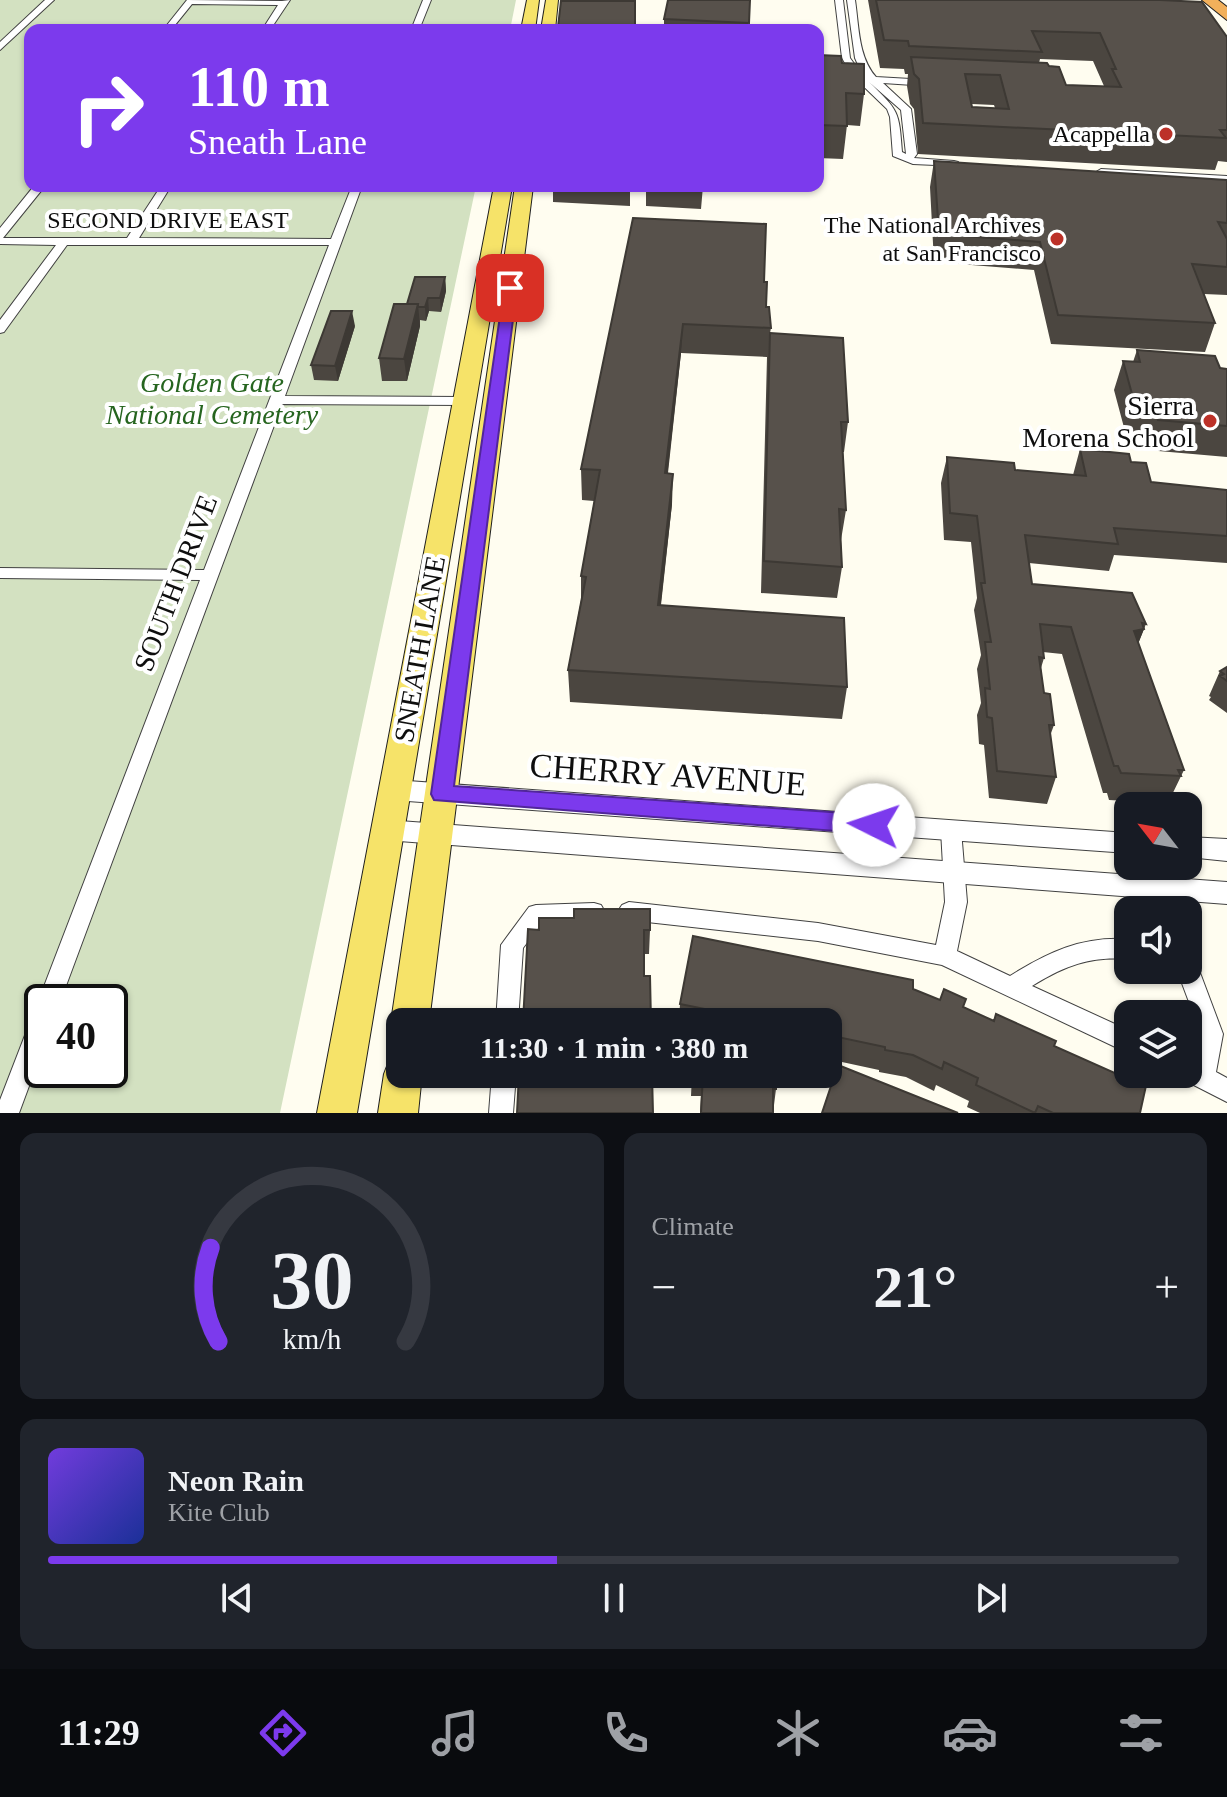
<!DOCTYPE html>
<meta charset="utf-8">
<style>
:root{--surface:#171b24;--page:#20242c;--text:#f1f3f6;--muted:#9ea1a6;--line:#363941;--accent:#7c3aed}
body{margin:0;font-family:Georgia,serif;background:var(--page);color:var(--text);height:100vh;display:flex;flex-direction:column;font-size:30px;white-space:nowrap}
*{box-sizing:border-box;margin:0}
p{font-size:26px;color:var(--muted)}
.icon{flex:none;width:44px;height:44px;fill:none;stroke:currentColor;stroke-width:2;stroke-linecap:round;stroke-linejoin:round}
.map{position:relative;height:1113px;overflow:hidden}
.details{display:flex;flex-direction:column;gap:20px;padding:20px;background:#0d0f14;flex:1}
.details>*{flex:none}
.top-card{position:absolute;left:24px;top:24px;width:800px;height:168px;border-radius:16px;box-shadow:0 2px 6px #0004;background:#7c3aed;color:#fff;overflow:hidden}
.needle{width:52px;rotate:301deg}
.fabs{position:absolute;left:1114px;top:792px;display:grid;gap:16px}
.fabs a{display:grid;place-items:center;width:88px;height:88px;border-radius:16px;background:var(--surface);box-shadow:0 2px 6px #0004;font-size:40px}
.speed{position:absolute;left:24px;top:984px;display:flex;gap:16px;font-size:40px;font-weight:700;text-align:center}
.speed>*{display:grid;place-content:center;width:104px;height:104px;border-radius:50%;background:var(--surface);box-shadow:0 2px 6px #0004;line-height:1}
.speed .limit{border:4px solid #111;border-radius:12px;background:#fff;color:#111}
.pin{position:absolute;display:grid;place-items:center;width:68px;height:68px;color:#fff;margin:-34px;border-radius:16px;box-shadow:0 4px 12px #0006}
.me{position:absolute;width:88px;margin:-44px;rotate:274deg;stroke-linejoin:round;filter:drop-shadow(0 0 6px #0008)}
.turn{display:flex;align-items:center;gap:28px;height:168px;padding:0 32px;font-size:36px}
.turn .icon{width:104px;height:104px;stroke-width:2.5}
.turn b{display:block;font-size:56px;line-height:68px}
.big{font-size:60px;font-weight:600;line-height:1.1}
.details .tile{flex:1;display:flex;flex-direction:column;justify-content:center;gap:12px;min-width:0;padding:0 28px;border-radius:16px;background:var(--page)}
.details .dial{align-items:center;gap:0}
.dial svg{height:208px;overflow:visible;fill:none;stroke:var(--line);stroke-width:7;stroke-linecap:round;text-anchor:middle}
.dial text{fill:var(--text);stroke:none}
.song{display:flex;align-items:center;gap:24px}
.cover{width:96px;height:96px;border-radius:12px;background:linear-gradient(135deg,hsl(260 70% 55%),hsl(230 70% 35%))}
.played{height:8px;border-radius:4px;background:linear-gradient(90deg,var(--accent) 45%,var(--line) 45%)}
.keys{display:flex;justify-content:space-around;direction:ltr}
.heat{display:flex;justify-content:space-between;align-items:center;font-size:44px;direction:ltr}
.details .tiles{flex:1;display:grid;gap:20px;grid-template-columns:1fr 1fr}
.tile:last-child{grid-column:span 2}
.trip{position:absolute;left:386px;top:1008px;width:456px;height:80px;border-radius:16px;background:var(--surface);box-shadow:0 2px 6px #0004;font-weight:600;line-height:80px;text-align:center}
.tabs{display:flex;height:128px;justify-content:space-around;align-items:center;background:#090b0e;color:var(--muted)}
.tabs .icon{width:56px;height:56px}
.tabs .selected{color:var(--accent)}
.tabs b{font-size:36px;color:var(--text)}
.map>svg:first-child{display:block}
</style>
<div class="map">
<svg width="1227" height="1113" viewBox="0 0 1227 1113">
<rect width="100%" height="100%" fill="#fffdf0"/>
<path fill="#d3e1c1" fill-rule="evenodd" d="M0 0H516L510 30H30V186H476L280 1113H0ZM42 1002H110V1070H42Z"/>
<g fill="none" stroke-linecap="round" stroke-linejoin="round">
<g stroke="#414141" stroke-width="2">
<path id="minor" d="M45 0H54L0 50V42Z
M187 0 282 1 290 0 270 30H262L278 5 192 4 171 30H163Z
M423 0H431L419 30H411Z
M835 0H843L850 58 863 76 855 58 847 0H855C859 26 858 57 876 77L928 80 933 83 928 86 883 83 911 109 917 154 914 158 954 161 958 162V166L913 164 893 156 890 117 887 109 858 81 818 79V73L852 75 842 58ZM869 82 901 110 906 154 902 152C899 111 899 111 869 82Z
M1101 169 1227 176V182L1097 174 1096 172Z
M34 186H45L3 238H127L161 186H171L139 238 331 239 352 186H362L285 396 463 397 470 401 463 405 282 404 60 1002H42V1051L19 1113H0V1100L34 1012 42 1010 38 1002 200 580 0 578V568L204 570 329 245H67L4 332 0 333V320L56 245 0 244V228Z
M951 822 958 824 961 830 967 902 957 951 1010 976C1048 952 1082 936 1128 939V959C1090 956 1064 966 1032 986L1128 1030V1053L942 965 818 941 629 920 622 917 618 911 622 905 629 902 818 923 936 945 945 902 941 830 944 824Z
M594 903 601 905 605 912 601 919 594 921 542 923 523 948 518 1022H496L501 945 529 907 536 905Z
M1188 959 1196 962 1223 1034 1216 1072 1227 1078V1102L1180 1078 1178 1074H1188V1059L1195 1061 1201 1034 1177 970H1188Z
M492 1074H516L513 1113H489Z"/>
</g>
<g stroke="#414141" stroke-width="2">
<path id="tertiary" d="M394 780 1128 833V853L394 800 385 797 382 790 385 783Z
M386 820 1227 882V904L386 840 377 837 374 830 377 823Z
M1188 837 1227 839V861L1188 857Z"/>
</g>
<g stroke="#1f1f1f" stroke-width="2">
<path id="primary" d="M527 0H539L535 30H521Z
M546 0H558L555 30H541Z
M494 186H512L357 1113H317Z
M515 186H533L429 1022H400V1035L391 1022Z
M400 1057V1074H422L418 1113H378L384 1074 389 1061Z"/>
</g>
<g stroke="#1f1f1f" stroke-width="2">
<path id="motorway" d="M1202 0H1218L1227 7V20Z"/>
</g>
<use href="#minor" fill="#fff" fill-rule="evenodd"/>
<use href="#tertiary" fill="#fff" fill-rule="evenodd"/>
<use href="#primary" fill="#f6e369" fill-rule="evenodd"/>
<use href="#motorway" fill="#f2b05b" fill-rule="evenodd"/>
</g>
<path fill="#4b4640" fill-rule="evenodd" d="M750 0 748 30H664V19Z
M868 0H1160L1227 37V162L1218 161 1215 170 918 154 914 109 910 104 907 86 908 74H905L904 69 880 68ZM1040 59 1093 61 1104 86 1066 85 1049 66 1039 63ZM972 104 994 105 995 108 972 107Z
M635 1V30H558V27Z
M818 55 842 63 864 94 860 126 847 125 843 159 818 158Z
M934 161 1227 180V295L1204 294 1215 323 1205 352 1051 344 1034 270 934 262 930 187Z
M553 186H630V206L553 202Z
M646 186H703L701 209 646 206Z
M633 218 764 282 766 307 771 328 770 333 848 422 844 452H843L846 510 841 540 842 567 837 598 761 593 767 357 681 353 668 473 672 504 661 605 847 687 842 719 570 702 568 670 581 600V576L594 501 582 500 581 469Z
M445 277 446 291 441 312 429 311 426 321 420 320V326L407 381H382L379 358 407 304Z
M355 326 338 381 314 380 311 365Z
M1137 350 1227 369V457L1147 450 1143 436 1126 435 1114 390 1123 361 1133 362Z
M1080 449 1131 462 1151 482 1227 490V563L1114 555 1109 571 1029 563 1032 584 1146 624 1138 644 1184 770 1168 803 1109 800 1107 793H1103L1062 654 1043 652 1044 658 1041 668 1044 693 1054 725 1050 736 1056 777 1047 804 989 798 984 745 979 744 977 715 981 703 977 669 981 655 974 610 977 598 971 542 944 540 941 483 947 457 1015 470 1073 475Z
M1227 667V713L1209 700 1211 697 1209 696 1220 671Z
M528 929 650 930 649 954H644V976L651 1022Z
M913 989 940 1000 963 1007 1118 1075 1121 1070 1140 1113H980L967 1107 969 1101 936 1085 934 1091 906 1077 879 1072V1070L828 1059V1022H679L680 1004Z
M692 1074H776V1089L773 1113H700L701 1096H691Z"/>
<path fill="#3d3934" d="M445 277 446 291 441 312 440 298Z
M428 298 429 311 426 321 425 307Z
M418 304 420 326 407 381 404 359Z
M352 311 355 326 338 381 335 366Z
M683 324 681 353 664 504 665 473Z
M673 474 672 504 657 637 658 605Z
M1144 629 1133 656 1134 631Z"/>
<path fill="#57514b" stroke="#3d3934" stroke-width="2" fill-rule="evenodd" d="M668 0H750L749 23 664 19Z
M876 0H1160L1202 2 1227 37V130H1220L1226 138 923 123 919 79 914 74 911 57 1047 63 1049 66 1059 67 1066 85 1121 87 1112 69H1116L1100 33 1032 31 1042 52 909 46 908 41 884 40ZM965 74 1000 75 1009 109 972 107Z
M561 1H635V27H558Z
M818 55 841 56 842 63 864 64V94L846 93 847 126 818 125Z
M934 161 1227 180V223L1218 222 1227 239V267L1192 264 1215 323 1058 315 1040 242 939 234Z
M633 218 766 224 764 282H767L766 307H769L771 328 683 324 665 473 673 474 658 605 844 618 847 687 568 670 586 577 581 576 600 470 581 469Z
M415 277H445L440 298H428L425 307H418V304H407Z
M394 304H418L404 359 379 358Z
M331 311H352L335 366 311 365Z
M770 333 843 338 848 422H841L846 510 839 509 842 567 764 561Z
M1137 350 1215 356 1220 368 1227 369V426L1158 420 1153 406 1135 405 1123 361 1140 362Z
M1080 449 1129 454 1131 462 1146 463 1151 482 1227 490V536L1114 528 1118 544 1025 535 1032 584 1132 593 1146 624 1142 623 1144 629 1134 631 1184 770H1178L1181 776 1121 773 1118 766H1114L1071 627 1040 624 1044 658 1039 657 1044 693 1050 694 1054 725H1049L1056 777 997 771 992 718 987 717 985 688 990 689 985 642H991L981 583H985L977 516 950 513 947 457 1014 463 1015 470 1086 476Z
M1227 667V681L1220 676 1224 674 1220 671Z
M574 909H650V930H644V976H650L651 1022H523L528 929 539 930V918H574Z
M693 936 913 980V989L940 1000 944 989 966 999 963 1007 994 1021 996 1014 1056 1041 1054 1046 1119 1075 1121 1070 1147 1081 1140 1113H1053L1038 1106 1035 1113 976 1085 978 1078 944 1062 942 1069 913 1055 885 1050V1047L828 1035V1022L760 1021V1022H704L705 1009 680 1004Z
M838 1065 958 1113H822Z
M519 1074H652L653 1113H517Z
M703 1074H776V1089H773V1113H701Z"/>
<path fill="#7c3aed" stroke="#51269a" stroke-width="2" d="M510 283 517 288 454 786 874 815 882 818 885 825 882 831 874 834 434 800 431 794 504 288Z"/>
<g fill="#bc3128" stroke="#fff" stroke-width="3">
<circle cx="1166" cy="134" r="8"/>
<circle cx="1057" cy="239" r="8"/>
<circle cx="1210" cy="421" r="8"/>
</g>
<g text-anchor="middle" stroke-width="8" stroke-linejoin="round" paint-order="stroke">
<g font-size="24" fill="#0e0e0e" stroke="#fff" text-anchor="end">
<text x="1150" y="142">Acappella</text>
<text x="1041" y="233">The National Archives<tspan x="1041" dy="28">at San Francisco</tspan></text>
</g>
<g font-size="24" fill="#0e0e0e" stroke="#fff">
<text x="168" y="228">SECOND DRIVE EAST</text>
</g>
<g font-size="28" font-style="italic" fill="#26651f" stroke="#fff">
<text x="212" y="392">Golden Gate<tspan x="212" dy="32">National Cemetery</tspan></text>
</g>
<g font-size="28" fill="#0e0e0e" stroke="#fff" text-anchor="end">
<text x="1194" y="415">Sierra<tspan x="1194" dy="32">Morena School</tspan></text>
</g>
<g font-size="28" fill="#0e0e0e" stroke="#fff">
<text transform="translate(175 583) rotate(-69)" y="10">SOUTH DRIVE</text>
<text transform="translate(419 649) rotate(-80)" y="10">SNEATH LANE</text>
</g>
<g font-size="34" fill="#0e0e0e" stroke="#fff">
<text transform="translate(668 774) rotate(4)" y="12">CHERRY AVENUE</text>
</g>
</g>
</svg>
<div class="fabs">
<a><svg class="needle" viewBox="-14 -14 28 28"><path d="M0-13l5 13h-10z" fill="#e53935"/><path d="M0 13l5-13h-10z" fill="#9ea1a6"/></svg></a>
<a><svg class="icon" aria-label="sound" viewBox="0 0 24 24"><path d="M4 9h4l5-4v14l-5-4H4zM17 9q2 3 0 6"/></svg></a>
<a><svg class="icon" aria-label="layers" viewBox="0 0 24 24"><path d="M12 4l9 5-9 5-9-5zM3 14l9 5 9-5"/></svg></a>
</div>
<div class="speed"><div class="limit">40</div></div>
<div class="pin" style="left:510px;top:288px;background:#d93025"><svg class="icon" aria-label="arrive" viewBox="0 0 24 24"><path d="M6 21V4h12l-3 4 3 4H6"/></svg></div>
<svg class="me" style="left:874px;top:825px" viewBox="-20 -20 40 40"><circle r="19" fill="#fff"/><path d="M0-13L10 11 0 6-10 11z" fill="#7c3aed"/></svg>
<div class="trip">11:30 · 1 min · 380 m</div>
<div class="top-card">
<div class="turn"><svg class="icon" aria-label="right" viewBox="0 0 24 24"><path d="M7 20v-9h11M14 6l5 5-5 5"/></svg><div><b>110 m</b>Sneath Lane</div></div>
</div>
</div>
<section class="details">
<div class="tiles">
<div class="tile dial"><svg viewBox="0 0 100 80">
<path d="M14 69A42 42 0 1 1 86 69"/>
<path d="M14 69A42 42 0 0 1 11 33" stroke="#7c3aed"/>
<text x="50" y="56" font-size="32" font-weight="700">30</text>
<text x="50" y="72" font-size="11">km/h</text>
</svg></div>
<div class="tile"><p>Climate</p>
<div class="heat"><a>−</a><b class="big">21°</b><a>+</a></div>
</div>
<div class="tile">
<div class="song"><i class="cover"></i><div><b>Neon Rain</b><p>Kite Club</p></div></div>
<div class="played"></div>
<div class="keys"><svg class="icon" aria-label="previous" viewBox="0 0 24 24"><path d="M18 5L8 12l10 7zM5 5v14"/></svg><svg class="icon" aria-label="pause" viewBox="0 0 24 24"><path d="M8 5v14M16 5v14"/></svg><svg class="icon" aria-label="next" viewBox="0 0 24 24"><path d="M6 5l10 7-10 7zM19 5v14"/></svg></div>
</div>
</div>
</section>
<nav class="tabs">
<b>11:29</b>
<svg class="icon selected" aria-label="directions" viewBox="0 0 24 24"><path d="M12 3l9 9-9 9-9-9zM9 14v-3h6M13 9l2 2-2 2"/></svg>
<svg class="icon" aria-label="music" viewBox="0 0 24 24"><path d="M9 18V5l10-2v13"/><circle cx="6" cy="18" r="3"/><circle cx="16" cy="16" r="3"/></svg>
<svg class="icon" aria-label="phone" viewBox="0 0 24 24"><path d="M5 4h4l2 5-3 2q2 4 5 5l2-3 5 2v4C11 20 4 13 5 4z"/></svg>
<svg class="icon" aria-label="climate" viewBox="0 0 24 24"><path d="M12 3v18M4 7l16 10M4 17L20 7"/></svg>
<svg class="icon" aria-label="car" viewBox="0 0 24 24"><path d="M5 17H2v-5l4-1 3-4h7l3 4 3 1v5h-3M9 17h6M6 11h13"/><circle cx="7" cy="17" r="2"/><circle cx="17" cy="17" r="2"/></svg>
<svg class="icon" aria-label="filters" viewBox="0 0 24 24"><path d="M4 7h16M4 17h16"/><circle cx="9" cy="7" r="2"/><circle cx="15" cy="17" r="2"/></svg>
</nav>
